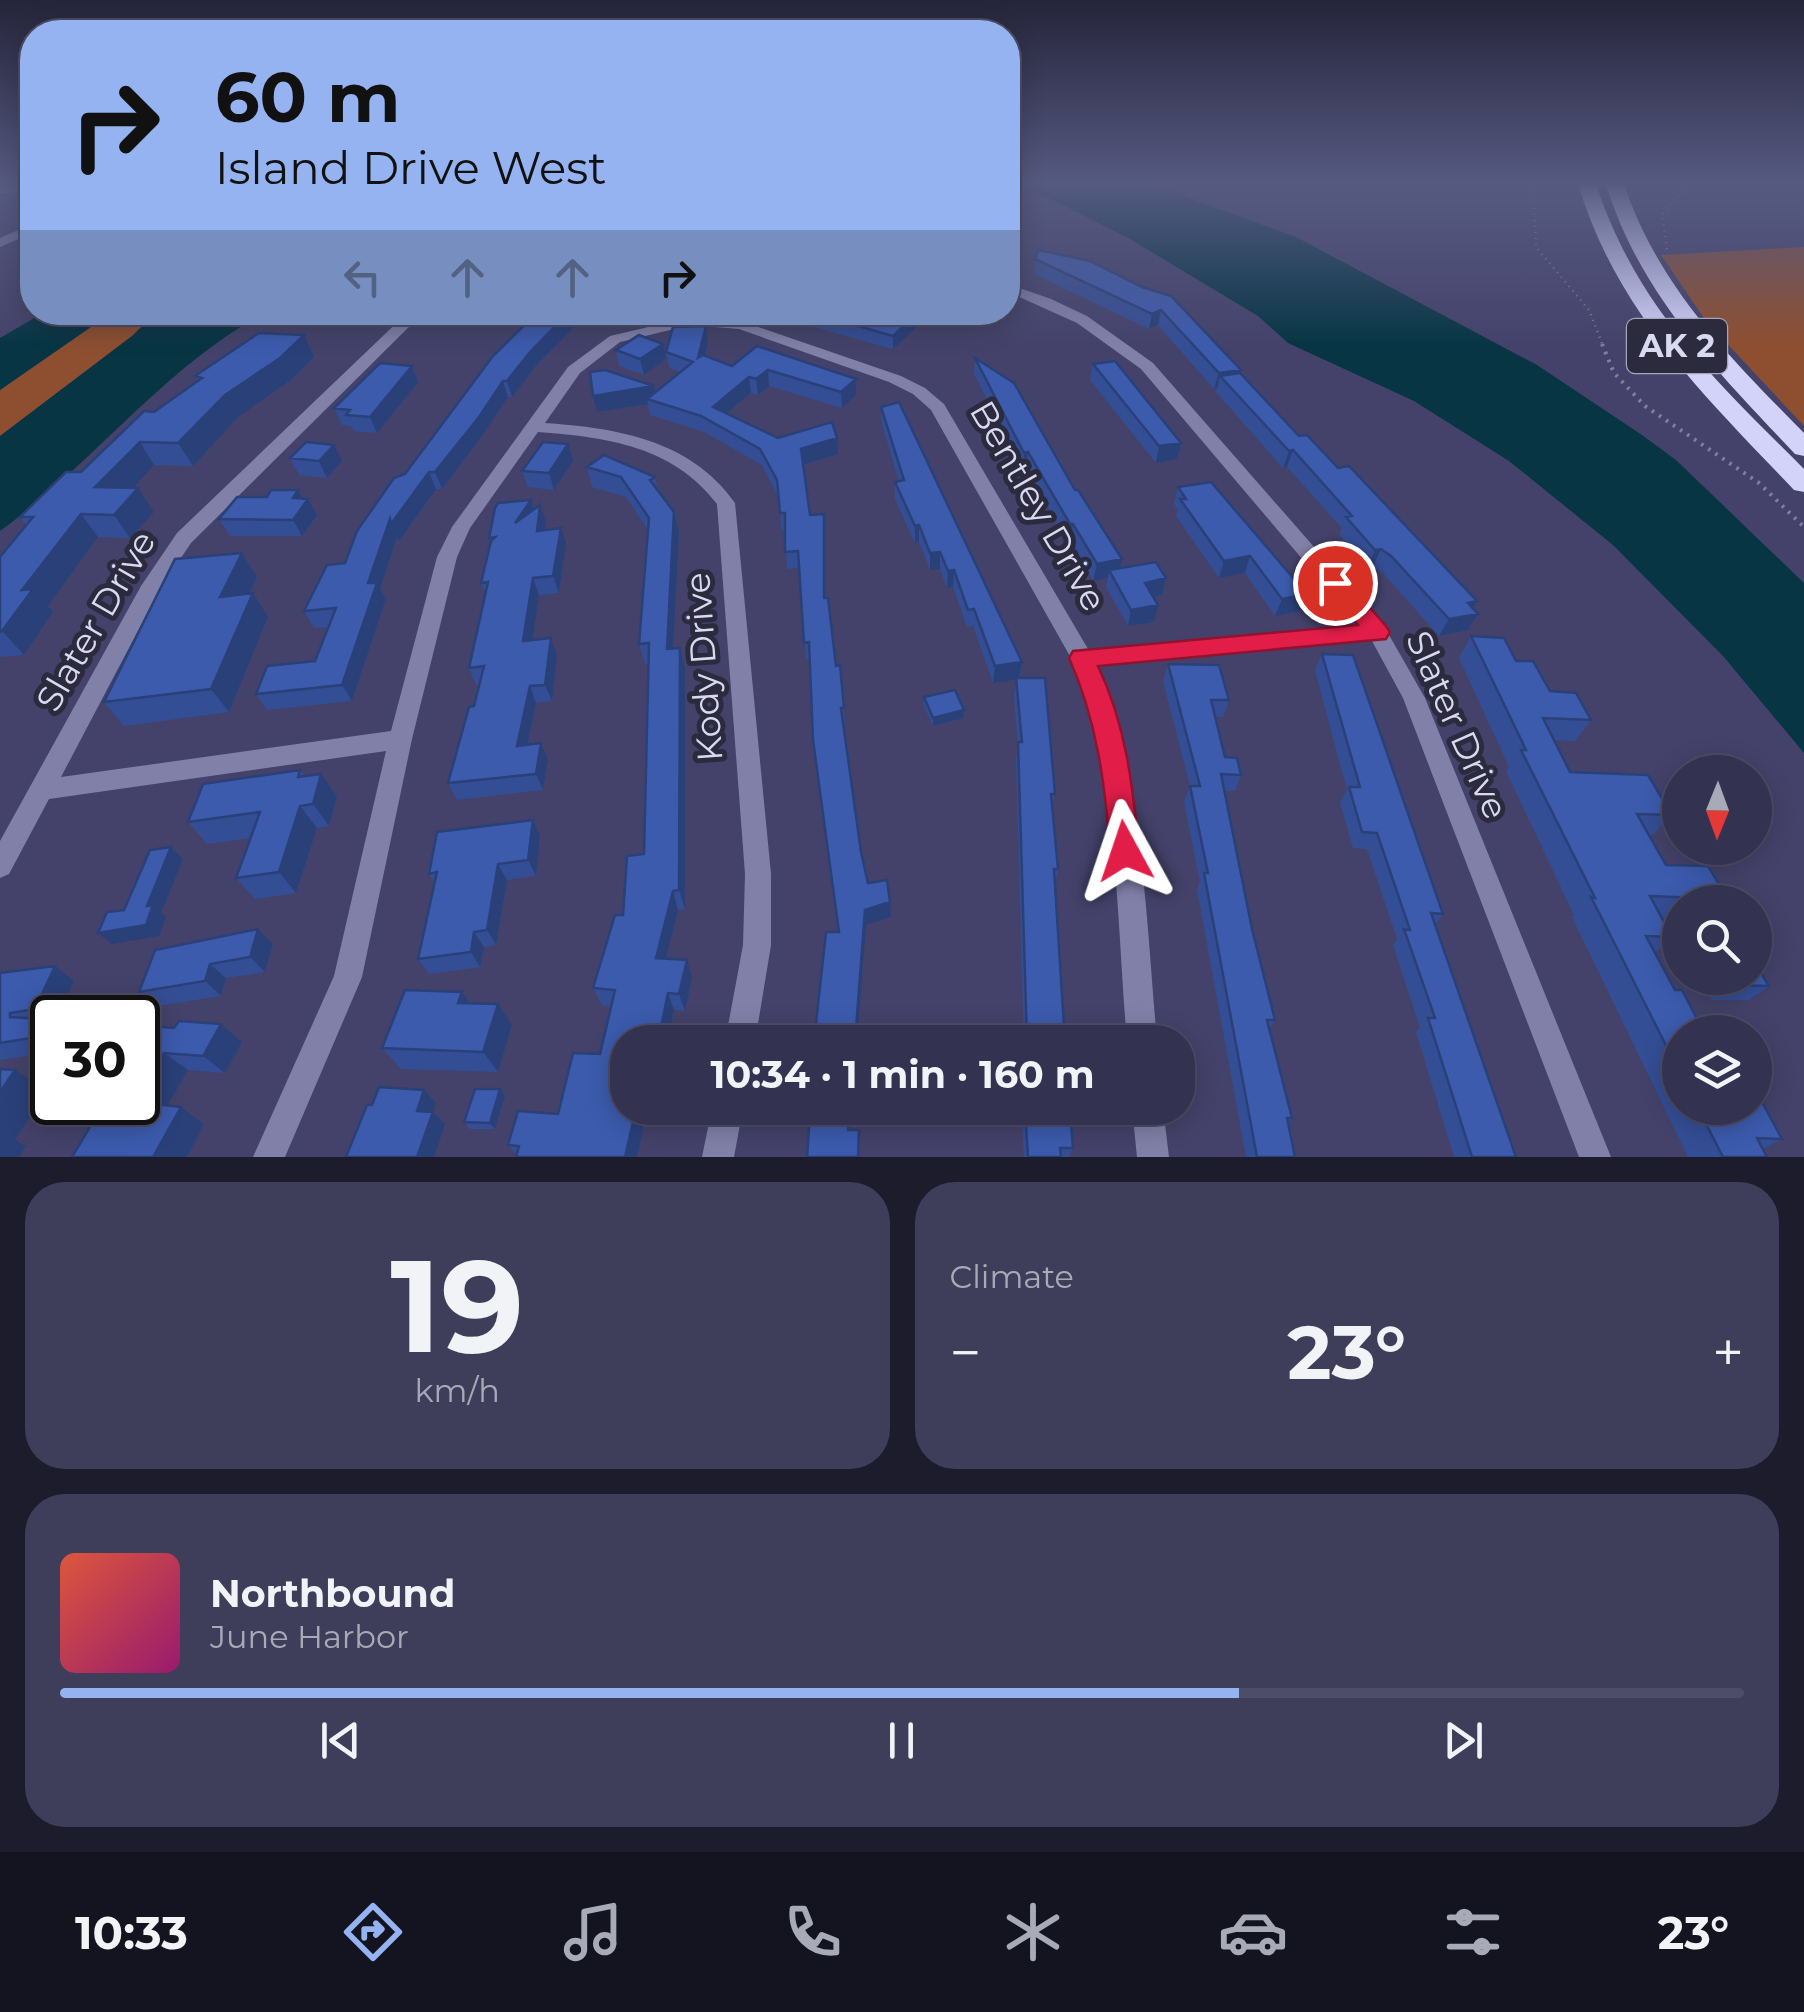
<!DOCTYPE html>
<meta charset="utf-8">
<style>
:root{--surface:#333250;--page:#3e3e5a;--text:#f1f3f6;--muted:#a9aab7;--line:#4e4d67;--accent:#95b2f1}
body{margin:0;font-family:Montserrat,sans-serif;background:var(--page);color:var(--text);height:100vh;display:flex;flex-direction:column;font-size:38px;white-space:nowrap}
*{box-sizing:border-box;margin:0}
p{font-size:32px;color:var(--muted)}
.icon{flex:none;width:55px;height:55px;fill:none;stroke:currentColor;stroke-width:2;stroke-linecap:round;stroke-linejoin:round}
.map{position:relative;height:1157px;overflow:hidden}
.details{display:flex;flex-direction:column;gap:25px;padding:25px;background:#1c1c2c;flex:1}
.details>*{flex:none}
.guide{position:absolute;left:20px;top:20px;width:1000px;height:305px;border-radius:40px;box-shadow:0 5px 25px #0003,0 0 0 2px var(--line);background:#95b2f1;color:#111;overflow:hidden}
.needle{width:65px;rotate:181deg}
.buttons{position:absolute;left:1662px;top:755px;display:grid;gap:20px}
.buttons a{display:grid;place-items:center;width:110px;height:110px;border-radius:50%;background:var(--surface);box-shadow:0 5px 25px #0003,0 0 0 2px var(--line);font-size:50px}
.speed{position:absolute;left:30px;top:995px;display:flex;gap:20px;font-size:50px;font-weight:700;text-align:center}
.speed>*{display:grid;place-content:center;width:130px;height:130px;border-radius:50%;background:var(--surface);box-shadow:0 5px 25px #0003,0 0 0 2px var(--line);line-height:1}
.speed .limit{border:5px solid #111;border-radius:15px;background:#fff;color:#111}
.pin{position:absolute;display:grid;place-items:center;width:85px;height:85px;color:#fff;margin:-42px;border:5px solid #fff;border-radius:50%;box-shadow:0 2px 10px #0007}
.me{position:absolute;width:110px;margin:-55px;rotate:355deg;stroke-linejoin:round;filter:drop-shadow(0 0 8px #0008)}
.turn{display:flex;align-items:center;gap:35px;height:210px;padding:0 30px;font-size:45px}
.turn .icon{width:130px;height:130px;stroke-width:2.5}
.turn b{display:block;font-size:70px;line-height:85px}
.lanes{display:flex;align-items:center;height:95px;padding:0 30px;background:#0003;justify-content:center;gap:50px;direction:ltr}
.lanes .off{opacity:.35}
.big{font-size:75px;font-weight:700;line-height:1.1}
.details .tile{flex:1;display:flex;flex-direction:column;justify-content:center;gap:15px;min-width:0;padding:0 35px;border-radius:40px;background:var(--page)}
.details .dial{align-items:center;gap:0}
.dial b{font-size:130px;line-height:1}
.song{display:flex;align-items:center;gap:30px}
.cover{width:120px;height:120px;border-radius:15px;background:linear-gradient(135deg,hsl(10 70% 55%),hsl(320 70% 35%))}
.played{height:10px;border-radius:5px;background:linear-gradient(90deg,var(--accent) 70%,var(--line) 70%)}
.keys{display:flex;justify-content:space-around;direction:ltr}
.heat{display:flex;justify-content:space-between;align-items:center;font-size:55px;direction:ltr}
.details .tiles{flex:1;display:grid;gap:25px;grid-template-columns:1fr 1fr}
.tile:last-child{grid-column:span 2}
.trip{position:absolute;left:610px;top:1025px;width:585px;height:100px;border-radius:40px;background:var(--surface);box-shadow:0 5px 25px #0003,0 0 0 2px var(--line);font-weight:700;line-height:100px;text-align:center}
.tab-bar{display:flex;height:160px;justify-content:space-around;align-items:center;background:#141420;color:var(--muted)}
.tab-bar .icon{width:70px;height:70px}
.tab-bar .on{color:var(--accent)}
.tab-bar b{font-size:45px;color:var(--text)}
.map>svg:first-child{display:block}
</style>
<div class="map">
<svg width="1804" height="1157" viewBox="0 0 1804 1157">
<rect width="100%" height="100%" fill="#44426a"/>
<path fill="#8e4f30" d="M1804 247V426L1706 321 1661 255Z
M119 313H156L132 336 0 436V390L101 320Z"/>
<path fill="#073544" d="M1008 184H1151L1296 237 1537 365 1642 435 1676 460 1804 583V753L1723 656 1613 545 1509 461 1414 401 1288 343 1258 316 1130 239 1051 199Z
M43 313H119L101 320 0 390V338Z
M156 313H264C163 368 93 464 0 531V436L132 336Z"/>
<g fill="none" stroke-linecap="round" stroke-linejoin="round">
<path stroke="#807fa0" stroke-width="2.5" stroke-dasharray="1 5" stroke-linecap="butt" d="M1533 184 1536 247 1589 310 1603 346
M1667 249 1662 214 1690 184"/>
<path stroke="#807fa0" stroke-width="4" stroke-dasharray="2.5 6" stroke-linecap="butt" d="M1602 344 1614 373 1645 406 1759 483 1804 527"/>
<path fill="#8180a8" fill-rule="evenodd" d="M0 185H32V192L0 193Z
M32 224V233L0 247V238Z
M1008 284 1051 299 1087 316 1153 363 1385 628 1425 698 1611 1157H1579L1403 698 1372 641 1096 665C1143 785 1146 914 1157 1042H1127C1116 910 1119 786 1071 658L931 410 913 394 889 382 739 329 691 325 620 342 580 373 545 423C617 428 691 440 735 503L771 874V945L755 1042H725L743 945 745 874 717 504C673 446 606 437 538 432L470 528 457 557 412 739 362 977 285 1157H253L334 976 386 751 49 799 9 874 0 878V841L141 586 177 533 408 312H424L191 543 160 589 61 777 391 731 437 557 452 527 568 367 610 336 691 317 741 321 901 376 925 388 944 404 1088 649 1360 627 1141 369 1077 323 1008 292Z
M712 1108H743L734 1157H702Z
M1132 1108H1163L1169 1157H1137Z"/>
<path fill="#d3d3fa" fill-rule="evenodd" d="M1578 184H1596C1637 308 1714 379 1804 469V492L1794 490C1704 395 1617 313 1578 184Z
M1606 184H1624C1658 286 1730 358 1804 433V456L1795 454C1718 372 1639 294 1606 184Z"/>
</g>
<path fill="#344e95" d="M1035 259 1142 287 1240 373 1299 436 1338 468 1477 601 1473 608 1468 630 1439 636 1383 573 1373 566 1368 567 1339 534 1342 528 1287 467 1283 468 1216 392 1217 389H1214L1158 325 1149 329 1034 274Z
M532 312H606L579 322 535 367 512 397H508L484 433 442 489H436L399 541 397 537 380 589 386 599 352 701 267 710 256 694 315 661 329 627 314 628 304 611 345 563 405 474 533 317Z
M777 312H933L893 349 778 317Z
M708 342 705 356 732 366 757 346 856 395 842 408 769 386 758 395 751 393 726 413 778 438 838 454 803 465 810 515 824 514 825 598 836 666 840 665 845 725H843L861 852 868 883 891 917 838 932 810 659H806L799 568 787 569 785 530H782L778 496 762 465 704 432 650 415 648 404 597 412 593 396 654 386 656 392 681 372 669 368 666 352Z
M663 344 666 359 644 375 619 366 616 350Z
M314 357 291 380 238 417 193 466 154 465 132 488 154 512 130 538 98 537 48 606 53 612 24 655 0 657V557L26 525 20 517 81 472 154 412 198 381 195 376Z
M975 358 1075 490 1122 559 1120 568 1166 578 1162 595 1154 597V622L1128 626 1106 587 1108 578 1093 581 1071 540 1067 541 1026 469H1023L974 374Z
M1093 364 1177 459 1156 463 1090 380Z
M412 366 418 382 377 433 354 431 351 426 342 425 334 408Z
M881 407 1022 662 1020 678 1055 794 1052 807 1058 869 1055 883 1065 1042H1024L1016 759 1018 745 1014 695 1016 679 993 683 973 626 967 627 953 587 947 588 940 569 930 570 919 542 915 543 895 499V482L899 481 882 424Z
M290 458 342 461 327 478 299 475Z
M573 461 554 490 528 487 522 471Z
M587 467 655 477 658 491 679 532 673 648H680L685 668V909L678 910 666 959 692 978 685 1011 674 1010 668 1042H628V1108H641L639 1116 644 1124 637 1157H516L517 1155 508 1145 558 1114 600 1054 611 1006 602 1005 593 988 623 915 644 854 648 664H645L639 644 648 530 626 497 592 487Z
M1178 487 1307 594 1300 611 1275 616 1245 573 1219 578 1176 516 1178 509 1174 504Z
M298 490 303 498 308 499 317 515 302 536H230L219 519 267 497Z
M540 505 546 522 545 530 566 544 559 593 539 595 532 640 557 655 552 701 536 703 528 744 548 760 543 790 457 800 448 783 479 685H476L469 668 486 594 481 583 491 541 489 538Z
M242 553 257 577 249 594 268 617 229 712 124 726 104 702Z
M1471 636 1516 661 1550 691 1591 720 1575 741 1554 740 1570 772 1672 815 1652 835H1650L1666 865 1728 899 1724 902H1680V918L1661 917 1672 937 1655 953 1680 1032V1108H1755L1782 1139 1763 1149 1767 1157H1688L1572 917 1574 915 1506 771 1509 767 1459 658Z
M1322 654 1443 914 1435 925 1516 1157H1454L1416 1032 1420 1027 1393 945 1397 939 1367 849 1353 848 1340 803 1347 790 1315 670Z
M1168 664 1229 700 1223 717H1216L1225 757 1241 775 1235 791H1224L1252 929 1275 1020 1269 1029 1292 1118 1288 1123 1295 1157H1246L1197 889 1200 882 1184 802 1190 786 1163 681Z
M924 697 964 710 963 718 933 726 924 706Z
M300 770 305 776 337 796 329 826 317 828 296 893 255 899 236 878 250 838 207 844 188 822Z
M533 820 540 836 536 876 507 880 496 945 484 947 480 967 429 974 418 959 435 883 429 874Z
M273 944 265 972 226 978 221 996 157 1006 139 992 155 950Z
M0 973 74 981 52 1018V1023L47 1024 52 1028V1052L0 1060Z
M1699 978H1755L1769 986 1749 1000H1712Z
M470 1003 512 1025 498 1072 401 1069 382 1048Z
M138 1025 242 1042 225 1073 188 1070 167 1106 204 1124 187 1157H72L138 1102Z
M505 1096 495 1129H470L464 1122Z
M992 1108H1070L1073 1148 1069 1157H1024L1022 1122 993 1121Z"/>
<path fill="#2a4079" d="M1161 310 1158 325 1149 329 1152 314Z
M569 312H606L579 322 535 367 512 397 507 381 530 352Z
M919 312H933L893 349V336Z
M706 326 708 342 701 374 698 358Z
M304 335 314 357 291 380 238 417 193 466 178 443 225 395Z
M663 344 666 359 644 375 640 359Z
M412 366 418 382 377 433 370 417Z
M768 370 769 386 758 395 756 379Z
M1241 370 1237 386 1220 376 1217 389H1214L1219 373Z
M749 377 751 393 715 423 713 407Z
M856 379V395L842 408 841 392Z
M503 381 508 397 484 433 442 489 435 472Z
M654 386 658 402 647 399 648 404 597 412 593 396Z
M837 438 838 454 802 465 801 449Z
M140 442 154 465 112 511 95 487Z
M1181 443 1177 459 1156 463 1159 446Z
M568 444 573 461 554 490 549 473Z
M334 445 342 461 327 478 319 461Z
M1293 450 1287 467 1283 468 1289 451Z
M1028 452 1026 469H1023L1024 453Z
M429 472 436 489 399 541 397 537 380 589 386 599 352 701 342 685 368 583 390 519Z
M138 488 154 512 130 538 114 515Z
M298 490 305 503 308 499 317 515 302 536 293 520V498Z
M531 500 536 517 515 523Z
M540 505 546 522 542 548 537 531Z
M674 512 679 532 672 669 667 649Z
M81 514 98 537 48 606 53 612 24 655 2 631 22 590Z
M824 514 825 531V615L824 598Z
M1070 524H1073L1071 540 1067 541Z
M919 525V542L915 543V526Z
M561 528 566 544 559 593 553 576Z
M1381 549 1373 566 1368 567 1375 550Z
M940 552V569L930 570V553Z
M242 553 257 577 236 621 220 597Z
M1250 556 1245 573 1219 578 1224 561Z
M1122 559 1118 576 1109 570 1108 578 1093 581 1097 564Z
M954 570 953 587 947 588 948 571Z
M533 578 539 595 530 658 523 641Z
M1166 578 1162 595 1141 600 1145 583Z
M253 593 268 617 229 712 211 689Z
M1307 594 1300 611 1275 616 1282 599Z
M1477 601 1469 615 1478 614 1468 630 1439 636 1449 619 1468 603Z
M1158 605 1154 622 1128 626 1131 610Z
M551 638 557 655 552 701 545 685Z
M680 648 685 668V909L679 890Z
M1022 662 1019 679 993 683 995 666Z
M530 686 536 703 524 762 517 746Z
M964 710 963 718 933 726V718Z
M541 743 548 760 543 790 536 774Z
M321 774 337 796 329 826 313 804Z
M300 806 317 828 296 893 279 872Z
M533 820 540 836 536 876 528 860Z
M171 847 183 859 161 913 166 917 159 936 112 944 98 933 147 906Z
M498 864 507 880 496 945 487 930Z
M673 891 678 910 662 975 656 958Z
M890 902 891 917 866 925 857 1042H855L865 910Z
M258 929 273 944 265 972 250 957Z
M474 932 484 947 480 967 471 952Z
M687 960 692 978 685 1011 679 994Z
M210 964 226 978 221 996 205 981Z
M55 966 74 981 58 1018H52V1021L35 1009Z
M462 992 477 1013 458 1003Z
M668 993 674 1010 668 1042H658Z
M498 1004 512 1025 498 1072 483 1052Z
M40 1019 52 1028V1052L31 1038Z
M221 1024 242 1042 225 1073 203 1056Z
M164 1053 188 1070 159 1120 135 1102H138V1098Z
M15 1070 47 1090 15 1140 26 1146 19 1157H0V1092Z
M500 1089 505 1096 495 1129 490 1123Z
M424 1090 436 1103 429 1123 417 1111Z
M181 1107 204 1124 187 1157H153Z
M630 1108H641L639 1116 644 1124 637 1157H625Z
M850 1108H852L849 1142 848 1130Z
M433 1112 445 1124 434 1157H417Z"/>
<path fill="#3c5bad" stroke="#2a4079" stroke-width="2.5" d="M1038 250 1090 261 1142 287 1171 296 1241 370 1219 373 1161 310 1152 314 1035 259Z
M535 312H569L530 352 507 381H503L479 417 435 472H429L391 524 390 519 368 583H377L342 685 256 694 267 666 315 661 336 608 304 611 327 565 345 563 357 531 394 478 405 474 493 356 536 314Z
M809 312H919L893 336Z
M706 326 698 358 703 355 732 366 757 346 856 379 841 392 768 370 756 379 749 377 713 407 778 438 832 422 837 438 801 449 810 515 824 514V598H828L836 666 840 665 844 708H841L861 852 868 883 887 880 890 902 865 910 855 1042H814L826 932H839L813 740 809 642 804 643 798 551 785 552V513H780L777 480 760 449 701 416 647 399 693 362 666 352 673 327Z
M259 333 304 335 280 358 225 395 178 443 140 442 95 487 138 488 114 515 81 514 22 590 33 589 2 631 0 632V557L33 517H20L66 472H81L144 411 154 412 202 378 195 376Z
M639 335 663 344 640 359 616 350Z
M975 358 1014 383 1075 490H1078L1122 559 1097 564 1073 524H1070L1028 452 1024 453Z
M1115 361 1181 443 1159 446 1093 364Z
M380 363 412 366 370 417 346 415 350 410 334 408Z
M605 370 654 386 593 396 590 372Z
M1240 373 1299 436 1307 435 1338 468 1349 466 1477 601 1468 603 1478 614 1449 619 1391 556 1381 549 1375 550 1346 517 1352 516 1293 450 1289 451 1220 376Z
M899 402 1022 662 995 666 974 609 968 610 954 570 948 571 940 552 930 553 919 525 915 526 895 482 904 480 881 407Z
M306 442 334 445 319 461 290 458Z
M543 442 568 444 549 473 522 471Z
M604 455 655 477 650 480 674 512 667 649 680 648 679 890 673 891 656 958 687 960 679 994 668 993 658 1042H628V1108L636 1109 625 1157H516L519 1146 508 1145 518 1111 558 1114 573 1053 600 1054 615 990 593 988 615 915H623L627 856 644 854 649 643 639 644 649 518 621 477 587 467Z
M1211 482 1307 594 1282 599 1250 556 1224 561 1180 499H1186L1178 487Z
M271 490H298L293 498 308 499 293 520 219 519 237 497H267Z
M531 500 515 523 540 505 537 531 561 528 553 576 533 578 523 641 551 638 545 685 530 686 517 746 541 743 536 774 448 783 469 707 474 706 484 666 469 668 488 582 481 583 491 541 495 537 489 538 495 508 498 503Z
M242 553 220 597 253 593 211 689 104 702 175 559Z
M1156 562 1166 578 1145 583 1158 605 1131 610 1109 570Z
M1471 636 1504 638 1516 661H1533L1550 691 1576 693 1591 720 1543 718 1570 772 1648 775 1672 815 1637 814 1666 865 1708 866 1728 899 1650 896 1672 937 1646 936 1675 990H1682L1704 1032H1680V1073L1591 897 1595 898 1521 750H1526Z
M1322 654 1353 655 1443 914 1431 913 1516 1157H1472L1428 1018H1435L1404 929 1410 930 1377 833 1362 832 1349 787H1360Z
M1168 664 1219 665 1229 700H1211L1225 757 1237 758 1241 775 1221 774 1252 929 1275 1020H1267L1292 1118H1287L1295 1157H1257L1204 873H1208L1190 786H1200Z
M1016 678H1045L1055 794H1051L1058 869H1054L1065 1042H1027L1018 742H1022Z
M955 690 964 710 933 718 924 697Z
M300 770 298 777 321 774 313 804 300 806 279 872 236 878 260 812 188 822 203 784Z
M533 820 528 860 498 864 487 930 474 932 471 952 418 959 437 872 429 874 437 832Z
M171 847 147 906 153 905 146 925 98 933 107 912 124 910 150 850Z
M258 929 250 957 210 964 205 981 139 992 155 950Z
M1755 964 1769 986 1731 985 1726 978H1755Z
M55 966 35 1009 10 1013V1017L40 1019 31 1038 0 1043V973Z
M405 990 462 992 458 1003 498 1004 483 1052 382 1048Z
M179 1021 221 1024 203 1056 164 1053 138 1098V1025L174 1028Z
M0 1069 15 1070 0 1092Z
M379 1087 424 1090 417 1111 433 1112 417 1157H346L367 1105H372Z
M475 1089H500L490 1123 464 1122Z
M105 1102H135L181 1107 153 1157H72Z
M1755 1102H1762L1782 1139 1757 1138 1767 1157H1723L1698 1108H1755Z
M807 1108H850L848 1130H859L858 1157H807L810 1113H807Z
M995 1108H1070L1073 1148H1060L1061 1157H1028L1025 1109Z"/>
<linearGradient id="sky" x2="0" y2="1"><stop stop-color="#25243a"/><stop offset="0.53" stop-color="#565a81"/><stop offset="1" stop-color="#565a81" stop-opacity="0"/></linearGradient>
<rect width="1804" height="346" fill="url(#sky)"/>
<path fill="#e11d48" stroke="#92132f" stroke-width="2.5" d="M1335 575 1343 577 1386 626 1390 632 1386 639 1098 666C1126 725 1133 786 1139 851L1135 860 1125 864 1114 860 1110 851C1105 783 1097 721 1069 658L1073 651 1358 625 1324 583Z"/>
<g text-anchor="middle" stroke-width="10" stroke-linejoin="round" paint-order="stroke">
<rect fill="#2c2b3e" stroke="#a5a5bb" stroke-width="2.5" x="1627" y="319" width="100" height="54" rx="8"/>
<g font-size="32" font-weight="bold" fill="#d9d9f1">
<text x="1677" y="357">AK 2</text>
</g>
<g font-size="35" fill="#d9d9f1" stroke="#2c2b3e">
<text transform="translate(1038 506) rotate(60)" y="12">Bentley Drive</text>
<text transform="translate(96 621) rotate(-60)" y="12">Slater Drive</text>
<text transform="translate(704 667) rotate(-94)" y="12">Kody Drive</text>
<text transform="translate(1457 725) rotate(66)" y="12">Slater Drive</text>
</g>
</g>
</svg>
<div class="buttons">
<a><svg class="needle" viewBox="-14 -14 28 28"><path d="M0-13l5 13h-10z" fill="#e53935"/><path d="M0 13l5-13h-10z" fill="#a9aab7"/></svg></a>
<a><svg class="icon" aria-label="search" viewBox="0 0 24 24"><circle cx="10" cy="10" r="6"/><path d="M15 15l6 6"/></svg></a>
<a><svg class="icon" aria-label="layers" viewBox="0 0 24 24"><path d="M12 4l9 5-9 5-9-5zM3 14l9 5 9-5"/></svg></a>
</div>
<div class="speed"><div class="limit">30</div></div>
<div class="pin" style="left:1335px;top:583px;background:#d93025"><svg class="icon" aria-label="arrive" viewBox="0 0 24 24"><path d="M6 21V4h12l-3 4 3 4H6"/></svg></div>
<svg class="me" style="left:1125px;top:851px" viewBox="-20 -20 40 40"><path d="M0-17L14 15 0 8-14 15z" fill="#e11d48" stroke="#fff" stroke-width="4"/></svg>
<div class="trip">10:34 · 1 min · 160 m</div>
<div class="guide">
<div class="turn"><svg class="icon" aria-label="right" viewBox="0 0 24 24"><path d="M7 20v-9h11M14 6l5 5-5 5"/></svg><div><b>60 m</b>Island Drive West</div></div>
<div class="lanes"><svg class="icon off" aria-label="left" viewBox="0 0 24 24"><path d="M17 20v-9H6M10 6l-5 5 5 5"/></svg><svg class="icon off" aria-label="ahead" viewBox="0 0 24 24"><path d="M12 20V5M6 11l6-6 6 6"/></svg><svg class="icon off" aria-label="ahead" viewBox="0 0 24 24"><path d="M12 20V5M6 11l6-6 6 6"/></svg><svg class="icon" aria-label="right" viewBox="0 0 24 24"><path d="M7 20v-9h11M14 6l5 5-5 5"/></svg></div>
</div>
</div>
<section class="details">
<div class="tiles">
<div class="tile dial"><b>19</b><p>km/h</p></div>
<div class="tile"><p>Climate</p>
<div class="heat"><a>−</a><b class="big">23°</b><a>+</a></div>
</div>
<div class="tile">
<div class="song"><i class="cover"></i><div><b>Northbound</b><p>June Harbor</p></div></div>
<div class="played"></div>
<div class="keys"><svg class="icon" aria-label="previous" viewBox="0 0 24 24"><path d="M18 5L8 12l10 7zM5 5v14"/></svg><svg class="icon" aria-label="pause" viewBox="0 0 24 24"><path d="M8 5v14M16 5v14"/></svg><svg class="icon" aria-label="next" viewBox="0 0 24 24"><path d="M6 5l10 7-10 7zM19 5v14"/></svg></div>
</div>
</div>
</section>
<nav class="tab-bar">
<b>10:33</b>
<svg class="icon on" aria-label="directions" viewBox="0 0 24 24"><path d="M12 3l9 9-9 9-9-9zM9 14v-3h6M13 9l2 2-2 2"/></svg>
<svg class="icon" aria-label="music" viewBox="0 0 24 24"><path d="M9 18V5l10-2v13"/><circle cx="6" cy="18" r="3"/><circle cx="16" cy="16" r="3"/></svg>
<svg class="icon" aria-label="phone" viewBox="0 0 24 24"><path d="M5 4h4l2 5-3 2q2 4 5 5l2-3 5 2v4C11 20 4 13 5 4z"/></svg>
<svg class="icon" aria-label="climate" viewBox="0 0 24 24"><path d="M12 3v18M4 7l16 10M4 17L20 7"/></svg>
<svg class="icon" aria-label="car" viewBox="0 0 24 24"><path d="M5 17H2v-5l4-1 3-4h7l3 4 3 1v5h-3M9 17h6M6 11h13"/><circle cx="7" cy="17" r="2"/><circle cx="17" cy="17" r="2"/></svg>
<svg class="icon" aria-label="filters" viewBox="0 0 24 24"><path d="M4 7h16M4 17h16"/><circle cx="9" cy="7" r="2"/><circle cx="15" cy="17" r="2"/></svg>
<b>23°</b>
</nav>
